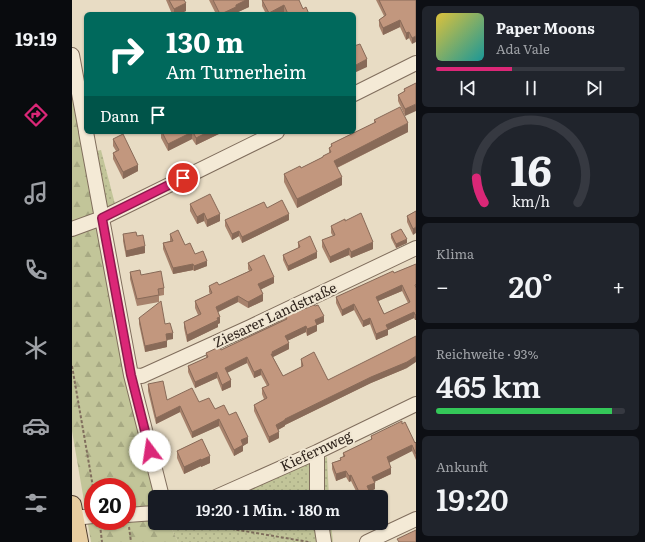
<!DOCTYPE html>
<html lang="de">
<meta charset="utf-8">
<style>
:root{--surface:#171b24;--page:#20242c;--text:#f1f3f6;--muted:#9ea1a6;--line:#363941;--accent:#db2777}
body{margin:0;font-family:Literata,serif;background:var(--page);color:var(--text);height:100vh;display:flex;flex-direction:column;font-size:15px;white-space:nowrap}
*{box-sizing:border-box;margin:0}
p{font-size:13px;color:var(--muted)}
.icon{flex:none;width:22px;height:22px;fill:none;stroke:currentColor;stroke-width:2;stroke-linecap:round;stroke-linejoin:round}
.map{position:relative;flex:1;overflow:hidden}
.panel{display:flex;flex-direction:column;gap:6px;padding:6px;background:#0d0f14;width:229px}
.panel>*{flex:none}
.banner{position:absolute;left:12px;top:12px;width:272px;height:122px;border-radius:6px;box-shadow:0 1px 3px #0004;background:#00695c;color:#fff;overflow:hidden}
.speed{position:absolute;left:12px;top:478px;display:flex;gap:8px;font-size:20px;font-weight:700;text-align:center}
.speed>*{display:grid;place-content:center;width:52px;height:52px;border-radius:50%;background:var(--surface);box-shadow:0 1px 3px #0004;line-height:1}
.speed .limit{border:6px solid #d22;background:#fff;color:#111}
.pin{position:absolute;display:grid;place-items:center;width:34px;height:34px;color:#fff;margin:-17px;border:2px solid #fff;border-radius:50%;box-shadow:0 1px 4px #0007}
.me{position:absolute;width:44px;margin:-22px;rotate:346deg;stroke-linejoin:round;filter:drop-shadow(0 0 3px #0008)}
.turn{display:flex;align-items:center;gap:14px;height:84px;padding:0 16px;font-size:18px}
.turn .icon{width:52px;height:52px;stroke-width:2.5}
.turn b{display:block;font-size:28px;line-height:34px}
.then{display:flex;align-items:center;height:38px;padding:0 16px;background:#0003;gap:8px;font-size:15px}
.big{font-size:30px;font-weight:600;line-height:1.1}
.panel .widget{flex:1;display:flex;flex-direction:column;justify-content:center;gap:6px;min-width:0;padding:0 14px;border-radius:6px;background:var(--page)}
.panel .dial{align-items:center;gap:0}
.dial svg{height:104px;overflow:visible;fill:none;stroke:var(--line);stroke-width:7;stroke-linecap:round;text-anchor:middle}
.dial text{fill:var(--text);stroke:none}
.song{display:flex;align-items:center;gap:12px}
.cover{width:48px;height:48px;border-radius:6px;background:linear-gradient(135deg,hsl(50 70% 55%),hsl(180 70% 35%))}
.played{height:4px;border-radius:2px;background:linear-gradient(90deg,var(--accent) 40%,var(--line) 40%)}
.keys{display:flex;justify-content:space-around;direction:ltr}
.heat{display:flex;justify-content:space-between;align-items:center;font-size:22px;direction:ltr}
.charge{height:6px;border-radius:3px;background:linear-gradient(90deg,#34c759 93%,var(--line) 0)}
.trip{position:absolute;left:76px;top:490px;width:240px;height:40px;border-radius:6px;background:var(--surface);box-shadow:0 1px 3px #0004;font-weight:600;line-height:40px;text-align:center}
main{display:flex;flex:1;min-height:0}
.tabs{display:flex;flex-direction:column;width:72px;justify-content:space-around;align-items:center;background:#090b0e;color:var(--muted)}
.tabs .icon{width:28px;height:28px}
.tabs .selected{color:var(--accent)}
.tabs b{font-size:18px;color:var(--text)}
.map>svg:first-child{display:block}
</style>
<main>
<nav class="tabs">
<b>19:19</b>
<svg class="icon selected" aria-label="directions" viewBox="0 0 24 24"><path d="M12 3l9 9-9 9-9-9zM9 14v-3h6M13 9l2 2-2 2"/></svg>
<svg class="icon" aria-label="music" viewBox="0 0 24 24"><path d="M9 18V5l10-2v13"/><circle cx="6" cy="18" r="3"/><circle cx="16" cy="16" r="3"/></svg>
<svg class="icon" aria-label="phone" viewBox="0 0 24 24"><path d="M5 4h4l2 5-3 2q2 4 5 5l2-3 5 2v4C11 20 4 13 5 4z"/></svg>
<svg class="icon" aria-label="climate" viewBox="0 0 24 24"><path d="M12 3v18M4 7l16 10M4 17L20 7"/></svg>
<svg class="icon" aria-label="car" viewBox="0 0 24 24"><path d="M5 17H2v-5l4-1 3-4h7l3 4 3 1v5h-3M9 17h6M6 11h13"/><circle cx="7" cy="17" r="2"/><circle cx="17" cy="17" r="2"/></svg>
<svg class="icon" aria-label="filters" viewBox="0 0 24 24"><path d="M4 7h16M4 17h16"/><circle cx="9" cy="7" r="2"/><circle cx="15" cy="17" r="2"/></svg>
</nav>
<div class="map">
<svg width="344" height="542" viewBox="0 0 344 542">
<defs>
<pattern id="grass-dots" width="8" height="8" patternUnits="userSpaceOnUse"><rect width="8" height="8" fill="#c2c599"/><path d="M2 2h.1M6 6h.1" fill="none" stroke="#a7a983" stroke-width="1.8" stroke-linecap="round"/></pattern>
<pattern id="forest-firs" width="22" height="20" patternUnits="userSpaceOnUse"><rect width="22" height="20" fill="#c2c599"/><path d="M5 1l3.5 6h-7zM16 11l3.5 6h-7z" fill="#a7a983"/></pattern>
</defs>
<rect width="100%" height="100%" fill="#e8dcc4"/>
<path fill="url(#grass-dots)" d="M29 150 43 204 26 211 15 153Z
M255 457 257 497H155L194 479Z
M97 523H259L261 542H106Z"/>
<path fill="url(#forest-firs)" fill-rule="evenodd" d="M0 68 83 497V523H97L106 542H19L0 431ZM21 487H55V521H21Z"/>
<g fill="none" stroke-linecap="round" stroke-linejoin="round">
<g stroke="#806e5d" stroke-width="16">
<path id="minor" d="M0 55 14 131
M282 94 344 63
M14 132 59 375 90 497
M0 229 30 218 205 132
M59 375 70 376 178 327 344 248
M245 452V497
M144 497 245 452 344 404
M55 515 83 513
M2 518 21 516
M249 523 252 542
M295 542 344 519"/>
</g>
<g stroke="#4f3d30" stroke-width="20">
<path id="major" d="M0 505 7 542"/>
</g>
<path stroke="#806e5d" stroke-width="2" stroke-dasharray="3 2" stroke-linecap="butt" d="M0 366 21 487
M125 523 237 542
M28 525 30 542
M57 527 59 542"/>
<use href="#minor" stroke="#f4ead6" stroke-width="14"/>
<use href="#major" stroke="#e7cda0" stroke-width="18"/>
</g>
<path fill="#a7826c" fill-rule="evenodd" d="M94 0H112L114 11 107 14H100Z
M137 0H177V7L164 13V14H144Z
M190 0 231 9 237 14H213L212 12 207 14H194L190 6Z
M304 0H344L340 44 337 38 334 40 328 27 311 35 307 26V20L312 16Z
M344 83 333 116 326 101V95L332 92V89Z
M302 120 336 132 265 168 270 185 225 208 212 182V174L229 168 251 157V156L257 153V148L259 147V144L302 123Z
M88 132H151L124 145 120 139 96 151 89 138V133Z
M41 139 66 171 51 179 41 159V153L44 151 41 146Z
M118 204 148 221 135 227 132 221 125 224 118 211Z
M195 208 217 220 170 243 167 236 160 240 153 226V220Z
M344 211 341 235 335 222V216Z
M273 221 301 249 279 258 277 255 258 263 250 247V240L261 236 259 233V226Z
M51 234 65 236 73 253 54 257 51 241Z
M98 234 113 245 135 266 122 271 121 270 101 274 91 249V243L98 241Z
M319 234 335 243 324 248 319 238Z
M226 242 245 258 216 271 211 260V255L226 248Z
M176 263 202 283 189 289 191 301 176 308 166 302 146 312 148 323 146 324V327L115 342 112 328V322L126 315 123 308V301L138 294 137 292V286L147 285 177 271 176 269Z
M344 264V320H343L342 318 316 330V335L304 340 298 324 291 327 282 310 270 316 264 303V297L322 273ZM330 291 336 303 312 314 306 301Z
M58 272 69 275 92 288V295L87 296V302L65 306 58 279Z
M225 312 252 322 245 325V331L235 336 234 332 215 341 217 349 201 357 211 376 229 367V359L256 380 335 368 299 383 213 425V426L206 430 207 438 197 443 182 411V405L192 399 190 394V388L195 386 189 375 182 378 175 363 155 372 159 387 150 391 145 378 123 388 116 372V366L134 358V353L149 350 213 319V315Z
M67 318 93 324 101 339 95 340V347L73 352 67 324Z
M76 384 95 400 127 402 157 415 176 443 171 446V451L162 456 147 426 120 438 108 412 84 424 76 391Z
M330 424 343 443 344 442V460L340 451 317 462 319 474 302 482 303 489 286 495 279 481 277 482 274 477 264 481 260 469V463L268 460V458L271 457V453L299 440V436Z
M130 439 138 463 129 467V466L112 474 105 458V451Z"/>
<path fill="#886a58" d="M174 0H177V7L164 13V14H149L164 5Z
M114 3V11L107 14H102V9Z
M212 5V12L207 14H197V13Z
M328 20V27L311 35V28Z
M337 32V38L334 40V33Z
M344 36V42L340 44V38Z
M295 59V67L282 73V66Z
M344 104V111L333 116V109Z
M336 123V132L262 169V161Z
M120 132V139L96 151V144Z
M136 132H151L124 145V138Z
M66 165V171L51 179V172Z
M270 177V185L225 208V199Z
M132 213V221L125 224V217Z
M148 214V221L135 227V220Z
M217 214V220L170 243V237Z
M344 227V233L341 235V229Z
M167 231V236L160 240V234Z
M335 239V243L324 248V244Z
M301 242V249L279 258V252Z
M73 246V253L54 257V251Z
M277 248V255L258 263V257Z
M245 252V258L216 271V266Z
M135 261V266L122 271V266Z
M121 264V270L101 274V268Z
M202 277V283L186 291V284Z
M330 285V291L304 302V297Z
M191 294V301L176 308V302Z
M166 296V302L144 313V307Z
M282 304V310L270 316V310Z
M342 312V318L316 330V335L304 340V334L314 325Z
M344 314V320H343V315Z
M252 316V322L243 326V320Z
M148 317V323L146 324V327L115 342V335Z
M298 318V324L291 327V321Z
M245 325V331L235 336V329Z
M234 326V332L213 342V336Z
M101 333V339L94 340V334Z
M95 341V347L73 352V346Z
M217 343V349L201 357 199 360 200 352Z
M344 356V362L335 368 299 383 213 425V426L204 431V425L213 419 299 377Z
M175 357V363L153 374V368Z
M189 369V375L182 378V372Z
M145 372V378L123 388V382Z
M159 380V387L150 391V385Z
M108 406V412L84 424V418Z
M147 419V426L120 438V432Z
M207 432V438L197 443V437Z
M176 437V443L171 446V451L162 456V450L169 440Z
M340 445V451L315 464V457Z
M138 456V463L129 467V460Z
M129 459V466L112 474V467Z
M319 468V474L300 483V477Z
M274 471V477L264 481V474Z
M279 475V481L277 482V476Z
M303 483V489L295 493V486Z"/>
<path fill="#c2977e" stroke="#886a58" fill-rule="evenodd" d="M97 0H112L114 3 102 9Z
M141 0H174L164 5V7L149 14H148Z
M190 0H227L231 9 234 7 237 14H216L212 5 197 13Z
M307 0H344V36L340 38 337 32 334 33 328 20 311 28 307 20 314 15Z
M288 44 295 59 282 66V46Z
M344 83V104L333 109 326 95 333 91 332 89Z
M328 107 336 123 262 161 270 177 225 199 212 174 228 166 229 168 251 157V156L259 152 257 148 260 146 259 144 304 122 302 120Z
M90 132H120L96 144Z
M121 132H136L124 138Z
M51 134 66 165 51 172 41 153 47 150 41 139Z
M138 194 148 214 135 220 132 213 125 217 118 204Z
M210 200 217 214 170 237 167 231 160 234 153 220 192 202 195 208Z
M344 211V227L341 229 335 216Z
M289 213 301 242 279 252 277 248 258 257 250 240 263 235 259 226 273 219V221Z
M329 229 335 239 324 244 319 234Z
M106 230 113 245 118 243 123 254 131 251 135 261 122 266 121 264 101 268 91 243 101 241 98 234Z
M64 232 65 236 71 235 73 246 54 251 51 234Z
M238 236 245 252 216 266 211 255 228 247 226 242Z
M192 255 202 277 186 284 191 294 176 302 166 296 144 307 148 317 145 318 146 320 115 335 112 322 129 314 123 301 140 293 137 286 145 282 147 285 180 270 176 263Z
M344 264V284L343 285 344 288V314L343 315 342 312 314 325 316 329 304 334 298 318 291 321 282 304 270 310 264 297 321 271 322 273ZM330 285 338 302 312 314 304 297Z
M68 270 69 275 89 271 92 288 86 289 87 295 65 299 58 272Z
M89 301 93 324 98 323 101 333 94 334 95 341 73 346 67 318Z
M242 305 243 306 246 305 252 316 243 320 245 325 235 329 234 326 213 336 217 343 200 352 201 354H199L211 376 231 366 229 359 242 352 256 380 344 336V356L335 362 299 377 213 419V420L204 425 207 432 197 437 182 405 195 398 190 388 197 385 189 369 182 372 175 357 153 368 159 380 150 385 145 372 123 382 116 366 136 357 134 353 147 347 149 350 215 319 213 315 224 310 225 312Z
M91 381 95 400 120 388 127 402 137 398 143 409 152 405 157 415 164 412 176 437 169 440 171 445 162 450 147 419 120 432 108 406 84 418 76 384Z
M330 421V424L333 422 343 443 344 442V454L340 445 315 457 319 468 300 477 303 483 295 486 300 497H282L288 494 279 475 277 476 274 471 264 474 260 463 269 460 268 458 273 456 271 453 300 439 299 436Z
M130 439 138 456 129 460V459L112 467 105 451Z
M344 530V542H327L325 539Z"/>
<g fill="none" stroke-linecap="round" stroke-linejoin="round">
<g stroke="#8e194d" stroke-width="10">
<path id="route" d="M78 451 59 375 30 218 111 178"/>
</g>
<use href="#route" stroke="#db2777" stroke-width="7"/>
</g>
<g text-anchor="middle" stroke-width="4" stroke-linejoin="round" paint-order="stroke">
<g font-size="14" fill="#32271f" stroke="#f0e6d2">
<text transform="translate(203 315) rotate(-25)" y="5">Ziesarer Landstraße</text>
<text transform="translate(244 451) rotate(-25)" y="5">Kiefernweg</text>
</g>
</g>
</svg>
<div class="speed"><div class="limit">20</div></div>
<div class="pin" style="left:111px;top:178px;background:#d93025"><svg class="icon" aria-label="arrive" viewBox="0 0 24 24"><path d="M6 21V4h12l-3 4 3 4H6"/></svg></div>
<svg class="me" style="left:78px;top:451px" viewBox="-20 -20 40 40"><circle r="19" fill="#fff"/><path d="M0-13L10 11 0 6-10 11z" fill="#db2777"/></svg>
<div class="trip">19:20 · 1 Min. · 180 m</div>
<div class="banner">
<div class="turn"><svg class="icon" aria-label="right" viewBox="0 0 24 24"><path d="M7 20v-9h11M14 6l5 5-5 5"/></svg><div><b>130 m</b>Am Turnerheim</div></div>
<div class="then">Dann<svg class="icon" aria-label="arrive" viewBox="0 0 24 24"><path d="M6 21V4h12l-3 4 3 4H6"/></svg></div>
</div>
</div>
<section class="panel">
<div class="widget">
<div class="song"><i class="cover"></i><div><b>Paper Moons</b><p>Ada Vale</p></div></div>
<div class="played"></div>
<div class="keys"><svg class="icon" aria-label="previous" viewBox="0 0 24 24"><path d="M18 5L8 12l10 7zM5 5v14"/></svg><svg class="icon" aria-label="pause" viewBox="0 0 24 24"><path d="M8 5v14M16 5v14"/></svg><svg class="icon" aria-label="next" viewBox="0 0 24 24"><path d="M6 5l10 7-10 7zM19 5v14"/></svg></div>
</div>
<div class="widget dial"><svg viewBox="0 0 100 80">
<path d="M14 69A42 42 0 1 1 86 69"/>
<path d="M14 69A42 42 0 0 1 8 50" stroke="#db2777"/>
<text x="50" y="56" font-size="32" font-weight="700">16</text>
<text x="50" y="72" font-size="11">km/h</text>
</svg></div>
<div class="widget"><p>Klima</p>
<div class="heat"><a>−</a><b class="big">20°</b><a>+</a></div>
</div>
<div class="widget"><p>Reichweite · 93%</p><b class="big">465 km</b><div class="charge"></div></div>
<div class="widget"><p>Ankunft</p><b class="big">19:20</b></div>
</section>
</main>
